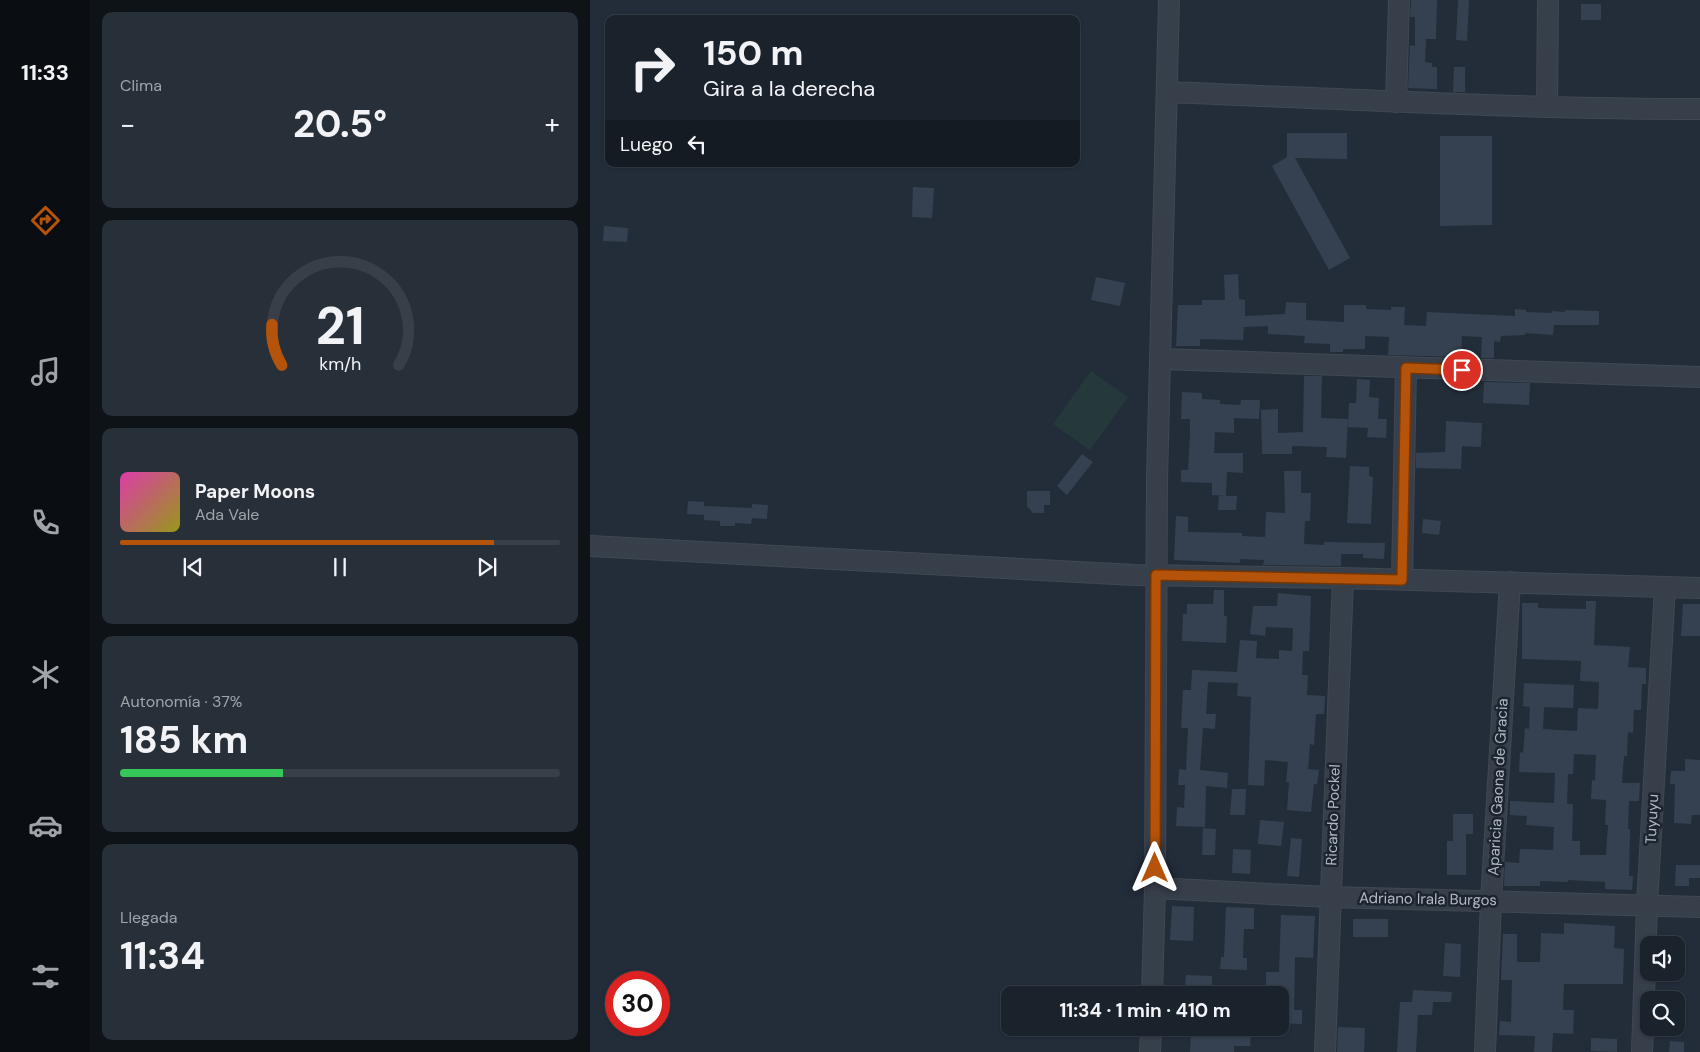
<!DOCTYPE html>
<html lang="es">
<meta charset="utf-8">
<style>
:root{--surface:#1a222c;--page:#272f38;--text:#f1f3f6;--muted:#9fa4a9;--line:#383f48;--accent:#b45309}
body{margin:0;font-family:"DM Sans",sans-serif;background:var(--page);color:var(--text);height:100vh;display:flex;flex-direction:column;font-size:19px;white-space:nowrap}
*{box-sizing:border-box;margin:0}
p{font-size:16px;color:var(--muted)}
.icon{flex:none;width:28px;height:28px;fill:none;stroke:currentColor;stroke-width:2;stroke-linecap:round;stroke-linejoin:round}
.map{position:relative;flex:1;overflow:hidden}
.drawer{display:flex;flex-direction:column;gap:12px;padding:12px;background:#0e1318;width:500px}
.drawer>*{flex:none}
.top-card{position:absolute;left:15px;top:15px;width:475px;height:152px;border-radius:10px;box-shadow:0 1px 4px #0004,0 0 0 1px var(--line);background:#1a222c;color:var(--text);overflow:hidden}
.tools{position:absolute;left:1050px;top:936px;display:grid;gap:10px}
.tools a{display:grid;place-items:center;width:45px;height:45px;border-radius:10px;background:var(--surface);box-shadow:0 1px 4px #0004,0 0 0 1px var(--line);font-size:25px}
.speed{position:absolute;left:15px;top:971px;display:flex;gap:10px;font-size:25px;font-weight:700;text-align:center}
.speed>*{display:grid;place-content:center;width:65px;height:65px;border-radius:50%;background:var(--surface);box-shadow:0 1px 4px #0004,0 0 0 1px var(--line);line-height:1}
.speed .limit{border:8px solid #d22;background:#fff;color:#111}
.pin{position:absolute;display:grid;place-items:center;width:42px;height:42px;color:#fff;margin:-21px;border:2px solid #fff;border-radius:50%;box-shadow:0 1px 5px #0007}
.me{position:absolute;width:55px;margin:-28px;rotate:0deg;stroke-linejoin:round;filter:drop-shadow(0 0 4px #0008)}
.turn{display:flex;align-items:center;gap:18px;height:105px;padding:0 15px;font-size:22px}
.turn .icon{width:65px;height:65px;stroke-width:2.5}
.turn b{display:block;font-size:35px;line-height:42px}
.then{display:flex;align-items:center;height:48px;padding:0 15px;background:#0003;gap:10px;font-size:19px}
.big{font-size:38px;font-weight:700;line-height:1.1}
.drawer .tile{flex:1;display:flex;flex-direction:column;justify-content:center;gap:8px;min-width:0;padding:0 18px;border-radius:10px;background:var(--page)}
.drawer .dial{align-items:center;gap:0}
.dial svg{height:130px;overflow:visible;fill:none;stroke:var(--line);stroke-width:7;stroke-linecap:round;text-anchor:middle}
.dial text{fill:var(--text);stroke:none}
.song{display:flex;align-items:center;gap:15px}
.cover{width:60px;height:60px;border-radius:8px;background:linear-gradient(135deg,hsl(320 70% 55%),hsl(60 70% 35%))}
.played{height:5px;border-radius:2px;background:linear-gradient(90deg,var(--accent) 85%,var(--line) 85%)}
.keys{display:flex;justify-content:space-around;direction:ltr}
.heat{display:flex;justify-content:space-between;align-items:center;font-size:28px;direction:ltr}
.charge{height:8px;border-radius:4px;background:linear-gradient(90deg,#34c759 37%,var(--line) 0)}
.trip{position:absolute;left:411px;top:986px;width:288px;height:50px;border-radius:10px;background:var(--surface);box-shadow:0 1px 4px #0004,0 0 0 1px var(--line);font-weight:700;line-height:50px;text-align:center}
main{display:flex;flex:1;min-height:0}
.menu{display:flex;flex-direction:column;width:90px;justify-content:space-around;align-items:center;background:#0a0e12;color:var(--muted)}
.menu .icon{width:35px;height:35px}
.menu .active{color:var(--accent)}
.menu b{font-size:22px;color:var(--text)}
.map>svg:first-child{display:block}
</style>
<main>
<nav class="menu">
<b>11:33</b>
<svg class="icon active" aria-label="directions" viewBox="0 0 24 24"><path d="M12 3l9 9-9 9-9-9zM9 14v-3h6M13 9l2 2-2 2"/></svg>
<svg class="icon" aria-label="music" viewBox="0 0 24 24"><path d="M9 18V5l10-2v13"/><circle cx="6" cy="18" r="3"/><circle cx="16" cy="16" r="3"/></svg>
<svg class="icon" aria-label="phone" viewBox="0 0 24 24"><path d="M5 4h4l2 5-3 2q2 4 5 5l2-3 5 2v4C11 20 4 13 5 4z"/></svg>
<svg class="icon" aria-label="climate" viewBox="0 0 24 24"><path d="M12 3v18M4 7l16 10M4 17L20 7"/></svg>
<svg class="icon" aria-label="car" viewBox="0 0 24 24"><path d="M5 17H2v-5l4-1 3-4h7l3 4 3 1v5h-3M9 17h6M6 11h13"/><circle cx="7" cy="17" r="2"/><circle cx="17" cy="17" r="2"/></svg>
<svg class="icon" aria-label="filters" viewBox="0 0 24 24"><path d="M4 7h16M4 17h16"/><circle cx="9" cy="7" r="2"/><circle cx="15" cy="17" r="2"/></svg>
</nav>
<section class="drawer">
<div class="tile"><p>Clima</p>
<div class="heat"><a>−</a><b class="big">20.5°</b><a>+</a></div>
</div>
<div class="tile dial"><svg viewBox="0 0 100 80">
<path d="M14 69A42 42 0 1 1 86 69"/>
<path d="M14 69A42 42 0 0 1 8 44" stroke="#b45309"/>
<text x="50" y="56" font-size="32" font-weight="700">21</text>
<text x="50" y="72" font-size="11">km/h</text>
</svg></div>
<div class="tile">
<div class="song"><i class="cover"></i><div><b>Paper Moons</b><p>Ada Vale</p></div></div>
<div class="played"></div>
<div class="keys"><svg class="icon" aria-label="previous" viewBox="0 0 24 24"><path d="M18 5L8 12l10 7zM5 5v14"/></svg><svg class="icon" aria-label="pause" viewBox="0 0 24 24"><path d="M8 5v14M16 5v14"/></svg><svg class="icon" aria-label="next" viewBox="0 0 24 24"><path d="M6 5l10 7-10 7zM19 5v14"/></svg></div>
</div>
<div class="tile"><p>Autonomía · 37%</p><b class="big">185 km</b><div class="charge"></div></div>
<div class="tile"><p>Llegada</p><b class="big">11:34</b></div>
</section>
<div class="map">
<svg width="1110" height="1052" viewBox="0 0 1110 1052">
<rect width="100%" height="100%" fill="#232d3a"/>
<path fill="#25393b" d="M501 371 538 397 500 450 463 424Z"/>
<path fill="#354150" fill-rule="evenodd" d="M821 0H847L846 39H836L835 62 842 63V67H847V89L818 88 820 45 825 46V17H820Z
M868 0H879L877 41 866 40Z
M991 4H1011V20H991Z
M864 67H875V92H863Z
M697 133H757V159L705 158 760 258 739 270 682 166 697 157Z
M850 136H902V225L850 226Z
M323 187 344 188 342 218 322 217Z
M14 226 38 228 37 242 13 241Z
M648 274 649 299 655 300V316L695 314 696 302 716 303V320L754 322V305H776V309L801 310V307H815L814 325 836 326 837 312 925 316V309L936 310V312L962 313V311L975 312V310L1009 311V325H964L963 335 935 333V335L911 336 910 342 904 341V358H891L892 337 872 336 871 357 798 355 799 337 775 336V349H753V352H740V344L714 343 715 336 678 334V326L654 327 653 340 610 339V346H586L588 305H612V300H635L634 275Z
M506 277 535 283 530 306 501 300Z
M714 376H732L731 418 758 419 756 458 736 457 737 447 702 446V454H672L671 410 688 409V433L713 432Z
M767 379 780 380 779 397 789 398 788 419H797L796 438 777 437 778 428 758 427 759 403H766Z
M894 382 940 383 939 405 893 403Z
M592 392 612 393V399L630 400V404L650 405 651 400H670L669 419 644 418V433L625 432 624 453H653V473L637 472 636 496 622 495V483L591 482V470H598L600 432V419H591Z
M856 421 892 423 891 447 872 446 871 469 826 468V453L855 452Z
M492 454 503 462 477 495 467 486Z
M760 466 779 467V476L783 477 781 524 757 523Z
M694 471H711V493H721L720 521H715L714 544 734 545V542L795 543 794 559 773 558V554H751V566L673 565 674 560 650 559V563L584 560 586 516 598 517V532L652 533V536L675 537 676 512 695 513Z
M437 491H460V505H454V513H443L437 506Z
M629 496H647L646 510H628Z
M98 501 114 502V515L97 514Z
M162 504 178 505 177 519 162 518 161 524 145 523V526H130V521L114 520V506L162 508Z
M833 519 851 521 849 535 832 533Z
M624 590H634V616H637L636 643 592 641 593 614H597V604H623Z
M688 593 721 596 719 651H713L712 675H718L717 695 735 696 734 714H726L724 745 720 744 718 769 729 770 727 784H724L721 812 697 810 699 782H696L698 762 675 760 674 786 658 785 661 697 647 696 648 683 618 682 616 714H626L625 729 613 728 610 770 638 773 637 788 616 786 615 827 586 826 587 807 594 808 595 785H588L589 769 596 770 598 728H591L593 690H601L602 670 647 672 650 640 667 641 666 658 689 659V650L702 651 703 628 676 627 675 636 660 634 663 606H687Z
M996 601H1006L1004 645 1040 647 1038 667 1056 668V684H1052L1051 710H1044L1043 733 1038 732 1037 756H1034L1032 783H1050L1049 801H1039L1038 829H1040L1039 876H1043L1042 890 1015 889V882L978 880V882L950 881V886H914L915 862 929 863 930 849 963 850 964 827 936 825 937 816 920 815V801L964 803 965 773 929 772 930 752 933 753 935 728 939 729 940 707 933 706 934 683 984 685 983 708 954 707 953 729 987 731 988 708 1008 709 1009 682 990 681 991 661 932 659V603H948V608L996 609ZM984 754 1006 755 1005 781 1002 780 1001 799 1016 800 1015 825H1018L1016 855H990V841H982L983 804H977L978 774H983Z
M1093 604H1110V636H1091Z
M1095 759 1110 760V815H1102L1101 824 1084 823 1085 784H1080L1081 771H1095Z
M642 789H656L655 815H640Z
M863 814H883V834H876V875H857V841H863Z
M670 820 694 822 691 846 668 844Z
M613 828 626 829 625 855H612Z
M701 838 712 839 709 877 697 876Z
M643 849 661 850 660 874 642 873Z
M1086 865H1110V878H1099V886H1085Z
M582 906 604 907 603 941 580 940Z
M636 907 664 908V929H654L653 958H657V970L630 969 631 957H634Z
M691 915 725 916 723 958 705 957 704 1010H712V1024L690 1023V995H676V972H689Z
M763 919H798V937H763Z
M974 923 1025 926 1024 948 1034 949 1033 984H974L973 1010H984L983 1034 963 1033 962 1052H944L945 1036 909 1035 910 1021 921 1022 922 980H911L913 934H927V962H950L951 933 974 934Z
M855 943 871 944 870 977 853 976Z
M596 975 622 976V991L595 990Z
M823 990 862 992 861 1002H843L842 1015H828L826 1052H807L810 1002H822Z
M748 1027 775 1028 774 1052H747Z
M601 1028H661L660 1046H644V1052H600Z
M1001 1038 1027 1039V1052L1001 1051Z
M1080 1041 1094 1042V1052H1079Z"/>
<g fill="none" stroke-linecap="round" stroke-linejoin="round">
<g stroke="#404853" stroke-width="22">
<path id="minor" d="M577 92C754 99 932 109 1110 109
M806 102 809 0
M957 106 958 0
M570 359 1110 377
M0 546 545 575 753 578 1110 588
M812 580 816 368
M565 888 740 897 1110 907
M562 995 565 888 567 480 579 0
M560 1052 561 1028
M735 1052 753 578
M895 1052 901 901 920 582
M1052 1052 1057 905 1075 587"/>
</g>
<use href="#minor" stroke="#363f4a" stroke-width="20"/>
</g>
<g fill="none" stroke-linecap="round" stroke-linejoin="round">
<g stroke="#753606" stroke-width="12">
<path id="route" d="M565 868 566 575 812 580 816 368 872 370"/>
</g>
<use href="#route" stroke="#b45309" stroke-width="9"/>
</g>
<g text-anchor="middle" stroke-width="5" stroke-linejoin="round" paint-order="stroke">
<g font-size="15" fill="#b1bac6" stroke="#1c242f">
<text transform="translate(908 787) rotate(-87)" y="5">Aparicia Gaona de Gracia</text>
<text transform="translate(743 815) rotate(-88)" y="5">Ricardo Pockel</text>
<text transform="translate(1062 819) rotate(-87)" y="5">Tuyuyu</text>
<text transform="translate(838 899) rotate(1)" y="5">Adriano Irala Burgos</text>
</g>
</g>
</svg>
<div class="tools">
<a><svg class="icon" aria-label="sound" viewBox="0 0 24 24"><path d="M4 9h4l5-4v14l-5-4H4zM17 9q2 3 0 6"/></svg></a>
<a><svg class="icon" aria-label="search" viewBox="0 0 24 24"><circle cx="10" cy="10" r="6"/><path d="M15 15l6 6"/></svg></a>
</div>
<div class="speed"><div class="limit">30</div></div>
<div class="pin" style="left:872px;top:370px;background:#d93025"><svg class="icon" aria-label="arrive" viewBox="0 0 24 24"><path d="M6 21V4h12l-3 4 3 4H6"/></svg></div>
<svg class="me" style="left:565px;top:868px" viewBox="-20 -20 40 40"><path d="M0-17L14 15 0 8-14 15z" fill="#b45309" stroke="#fff" stroke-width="4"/></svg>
<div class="trip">11:34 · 1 min · 410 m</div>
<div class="top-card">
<div class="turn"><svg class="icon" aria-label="right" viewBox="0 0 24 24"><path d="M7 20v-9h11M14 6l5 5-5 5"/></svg><div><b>150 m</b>Gira a la derecha</div></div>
<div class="then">Luego<svg class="icon" aria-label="left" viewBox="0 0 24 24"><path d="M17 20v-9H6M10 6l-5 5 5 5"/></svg></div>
</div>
</div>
</main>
